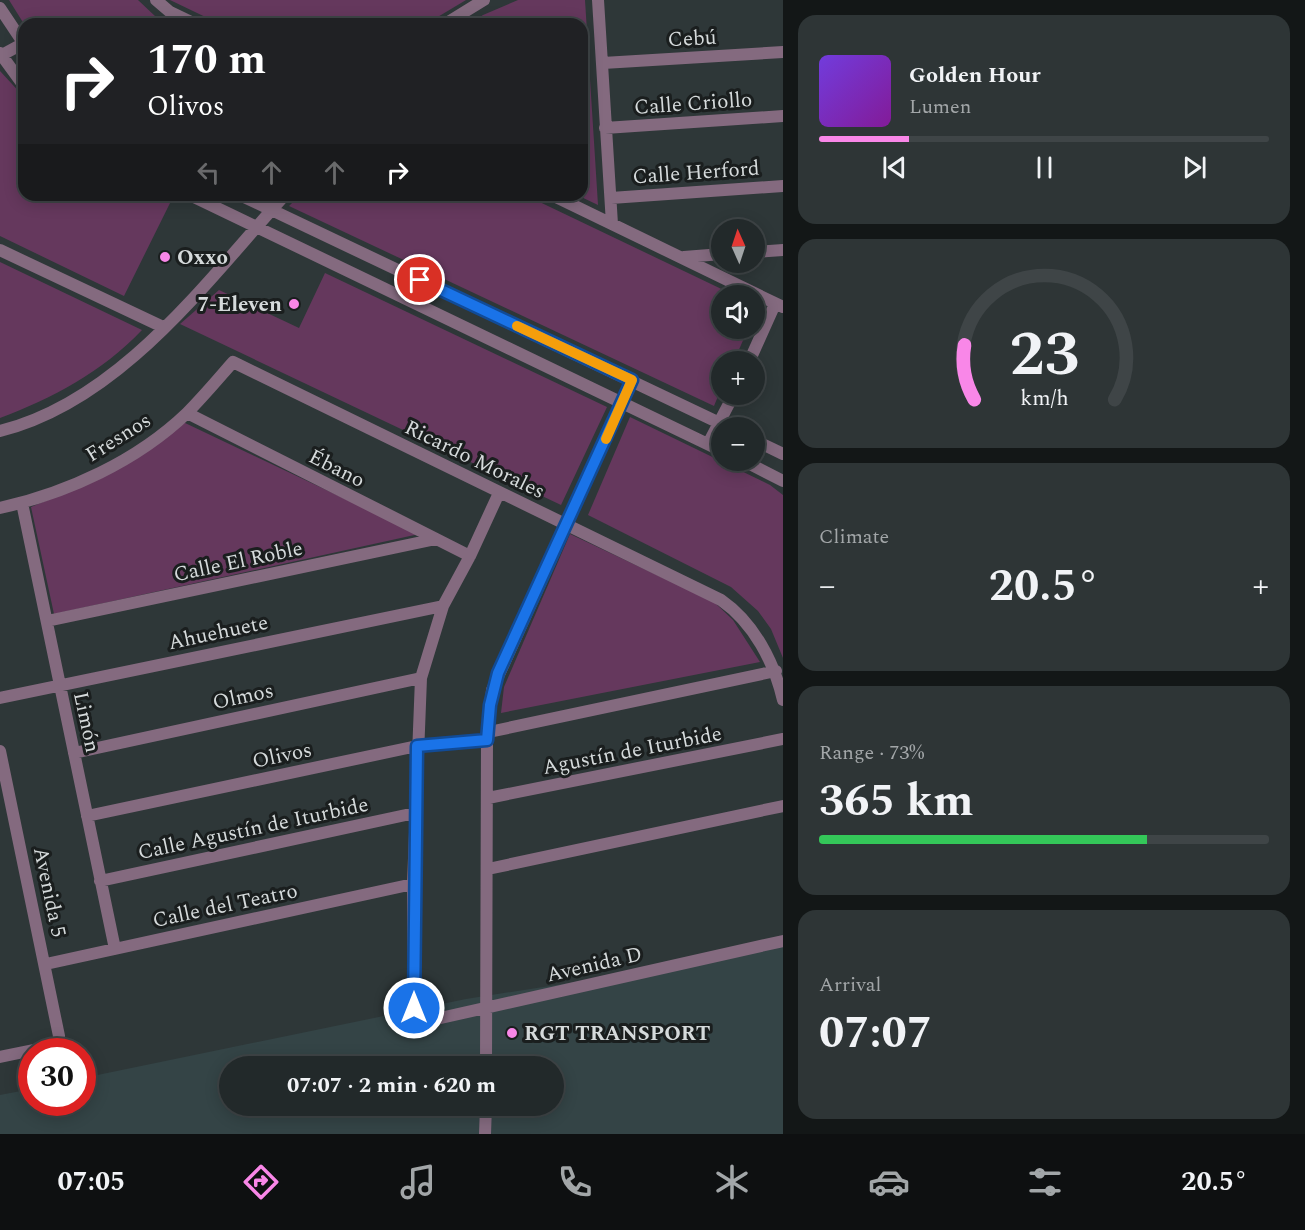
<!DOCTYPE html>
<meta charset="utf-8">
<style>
:root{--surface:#22292a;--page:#2e3536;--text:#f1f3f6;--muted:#a2a6a8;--line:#3f4547;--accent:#f987e8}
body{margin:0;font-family:Spectral,serif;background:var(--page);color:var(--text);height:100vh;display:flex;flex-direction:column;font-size:22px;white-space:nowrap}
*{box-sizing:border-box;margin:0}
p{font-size:20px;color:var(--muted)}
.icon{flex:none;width:33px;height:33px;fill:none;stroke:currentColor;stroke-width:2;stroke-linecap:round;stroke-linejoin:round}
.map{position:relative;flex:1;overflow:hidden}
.panel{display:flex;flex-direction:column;gap:15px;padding:15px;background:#131717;width:522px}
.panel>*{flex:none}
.guide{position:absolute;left:18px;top:18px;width:570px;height:183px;border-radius:18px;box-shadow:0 3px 15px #0003,0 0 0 2px var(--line);background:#202124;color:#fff;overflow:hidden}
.needle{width:39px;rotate:357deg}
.fabs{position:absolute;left:711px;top:219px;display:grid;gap:12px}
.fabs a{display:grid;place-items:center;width:54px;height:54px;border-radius:50%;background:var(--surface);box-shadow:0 3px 15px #0003,0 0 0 2px var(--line);font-size:30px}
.speed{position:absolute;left:18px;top:1038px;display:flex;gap:12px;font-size:30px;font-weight:700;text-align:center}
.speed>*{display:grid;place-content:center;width:78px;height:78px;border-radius:50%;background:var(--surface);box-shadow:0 3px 15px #0003,0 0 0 2px var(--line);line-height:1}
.speed .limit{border:9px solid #d22;background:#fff;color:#111}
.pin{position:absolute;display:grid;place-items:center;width:51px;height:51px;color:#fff;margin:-26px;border:3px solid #fff;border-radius:50%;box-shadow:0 2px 6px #0007}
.me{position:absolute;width:66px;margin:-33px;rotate:0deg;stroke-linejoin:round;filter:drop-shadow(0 0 4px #0008)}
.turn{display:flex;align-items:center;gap:21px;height:126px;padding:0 30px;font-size:27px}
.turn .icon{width:78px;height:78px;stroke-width:2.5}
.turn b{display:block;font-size:42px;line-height:51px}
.lanes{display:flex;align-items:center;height:57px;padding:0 30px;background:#0003;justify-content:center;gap:30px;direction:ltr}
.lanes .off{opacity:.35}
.big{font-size:45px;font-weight:700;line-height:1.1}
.panel .card{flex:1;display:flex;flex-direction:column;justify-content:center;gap:9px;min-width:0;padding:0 21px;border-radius:18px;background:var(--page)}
.panel .dial{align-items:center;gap:0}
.dial svg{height:156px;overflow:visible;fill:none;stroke:var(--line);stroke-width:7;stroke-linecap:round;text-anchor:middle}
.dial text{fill:var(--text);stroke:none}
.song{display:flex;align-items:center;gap:18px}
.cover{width:72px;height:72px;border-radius:9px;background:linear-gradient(135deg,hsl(260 70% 55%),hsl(290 70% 35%))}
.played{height:6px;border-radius:3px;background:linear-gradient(90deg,var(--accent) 20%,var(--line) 20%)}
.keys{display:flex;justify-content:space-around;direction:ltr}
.heat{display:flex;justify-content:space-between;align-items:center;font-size:33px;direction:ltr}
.charge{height:9px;border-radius:4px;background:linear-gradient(90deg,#34c759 73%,var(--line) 0)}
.trip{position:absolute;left:219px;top:1056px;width:345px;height:60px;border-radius:30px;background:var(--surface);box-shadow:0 3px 15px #0003,0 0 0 2px var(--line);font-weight:700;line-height:60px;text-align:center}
.tabs{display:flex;height:96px;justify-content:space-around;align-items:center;background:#0e1011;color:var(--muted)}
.tabs .icon{width:42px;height:42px}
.tabs .selected{color:var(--accent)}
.tabs b{font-size:27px;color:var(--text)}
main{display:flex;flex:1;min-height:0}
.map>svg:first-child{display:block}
</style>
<main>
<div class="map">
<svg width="783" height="1134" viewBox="0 0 783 1134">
<rect width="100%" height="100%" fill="#2e3738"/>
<path fill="#344446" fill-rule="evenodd" d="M783 946V1134H0V1095L31 1089 32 1102H82L83 1078 466 999 677 966ZM230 1066H554V1106H230Z"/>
<path fill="#65385d" d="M9 0H138L156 17 172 24H24Z
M170 0H466L426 24H220Z
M518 0H585L598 205 577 195H582V24H470L483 15Z
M0 71 24 97V195L173 197 124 296 0 236Z
M300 195H525L734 295 722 296V328L748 329 734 361 722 362 721 389 714 406 289 206Z
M0 262 142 330C102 372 53 398 0 418Z
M325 273 607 407 561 505 180 324 219 290 299 328Z
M630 417 770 485 783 495V658L771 629 758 611 731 587 588 515Z
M183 422 419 534 54 614 31 507 79 487Z
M570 534 714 602 733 620 760 662 501 713 504 687Z"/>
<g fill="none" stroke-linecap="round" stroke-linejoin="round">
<path stroke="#846a7f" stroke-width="12" d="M156 0 170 12 195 24
M598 0 612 224
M0 8 24 44
M445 24 484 0
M0 53 24 86
M0 56 24 43
M603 63 783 52
M605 128 783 116
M190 195 722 451
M240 195 730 428
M552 195 783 307
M611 198 783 186
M0 250 163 327
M754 252 783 250
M684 257 722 254
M749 362 775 304
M187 413 470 556
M0 431C120 401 205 283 285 195
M754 440 783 454
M708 444 734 394
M742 460 783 481
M499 493 470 556 443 606 421 678 413 884 414 1024 783 941
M22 503 115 949
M0 508C67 493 137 461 187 413 203 397 218 379 233 362L721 600C754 623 774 662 783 700
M47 621 436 539
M0 698 443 606
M489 732 776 671
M0 751 59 1036 58 1042 53 1046 0 1057
M74 753 421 678
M488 798 783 739
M87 816 417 746 487 740
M488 869 783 806
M100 881 415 813
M46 964 413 884
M486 1066 487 740 492 690 632 380
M485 1134 486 1106"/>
</g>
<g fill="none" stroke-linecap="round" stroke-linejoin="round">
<g stroke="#114b97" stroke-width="15">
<path id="route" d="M414 1008 417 746 487 740 490 705 498 673 632 380 420 280"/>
</g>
<use href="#route" stroke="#1a73e8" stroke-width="10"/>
<path stroke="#f59e0b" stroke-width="10" d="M517 326 632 380 606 439"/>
</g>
<g fill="#f987e8" stroke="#1a1e1e" stroke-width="2">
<circle cx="165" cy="257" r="6"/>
<circle cx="294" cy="304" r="6"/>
<circle cx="512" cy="1033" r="6"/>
</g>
<g text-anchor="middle" stroke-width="6" stroke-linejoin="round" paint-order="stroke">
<g font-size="21" fill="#d5dadb" stroke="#1a1e1e">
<text transform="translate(692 38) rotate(-3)" y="7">Cebú</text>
<text transform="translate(693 103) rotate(-4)" y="7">Calle Criollo</text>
<text transform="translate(696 172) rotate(-4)" y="7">Calle Herford</text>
<text transform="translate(118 437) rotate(-32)" y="7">Fresnos</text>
<text transform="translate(475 459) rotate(26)" y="7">Ricardo Morales</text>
<text transform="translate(337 468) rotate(27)" y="7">Ébano</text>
<text transform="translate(238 561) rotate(-12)" y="7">Calle El Roble</text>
<text transform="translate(218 632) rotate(-12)" y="7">Ahuehuete</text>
<text transform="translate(243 696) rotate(-12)" y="7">Olmos</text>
<text transform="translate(87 722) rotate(78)" y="7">Limón</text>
<text transform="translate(632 750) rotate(-11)" y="7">Agustín de Iturbide</text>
<text transform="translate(282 755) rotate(-12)" y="7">Olivos</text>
<text transform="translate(253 828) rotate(-12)" y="7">Calle Agustín de Iturbide</text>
<text transform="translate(50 892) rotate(78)" y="7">Avenida 5</text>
<text transform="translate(225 905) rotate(-12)" y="7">Calle del Teatro</text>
<text transform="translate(594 964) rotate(-13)" y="7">Avenida D</text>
</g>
<g font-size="21" font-weight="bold" fill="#d5dadb" stroke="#1a1e1e" text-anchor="start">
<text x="177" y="264">Oxxo</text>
<text x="282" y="311" text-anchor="end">7-Eleven</text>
<text x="524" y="1040">RGT TRANSPORT</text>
</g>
</g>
</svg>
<div class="fabs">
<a><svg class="needle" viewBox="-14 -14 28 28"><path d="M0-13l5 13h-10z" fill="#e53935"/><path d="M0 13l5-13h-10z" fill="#a2a6a8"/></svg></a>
<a><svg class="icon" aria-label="sound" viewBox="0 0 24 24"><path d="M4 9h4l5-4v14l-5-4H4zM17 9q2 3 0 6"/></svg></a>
<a>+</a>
<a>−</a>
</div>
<div class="speed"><div class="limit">30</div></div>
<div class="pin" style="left:420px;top:280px;background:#d93025"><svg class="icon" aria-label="arrive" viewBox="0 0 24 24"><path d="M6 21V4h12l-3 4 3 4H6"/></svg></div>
<svg class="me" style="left:414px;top:1008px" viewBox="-20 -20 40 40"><circle r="17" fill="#1a73e8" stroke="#fff" stroke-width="3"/><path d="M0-11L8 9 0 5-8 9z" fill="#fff"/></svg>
<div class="trip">07:07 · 2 min · 620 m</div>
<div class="guide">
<div class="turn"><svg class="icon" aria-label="right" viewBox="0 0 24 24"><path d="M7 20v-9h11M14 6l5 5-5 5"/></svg><div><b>170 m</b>Olivos</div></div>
<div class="lanes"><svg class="icon off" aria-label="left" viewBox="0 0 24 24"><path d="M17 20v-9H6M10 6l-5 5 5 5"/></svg><svg class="icon off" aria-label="ahead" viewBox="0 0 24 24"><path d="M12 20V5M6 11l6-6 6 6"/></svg><svg class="icon off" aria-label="ahead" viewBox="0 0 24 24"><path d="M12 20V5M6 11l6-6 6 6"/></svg><svg class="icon" aria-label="right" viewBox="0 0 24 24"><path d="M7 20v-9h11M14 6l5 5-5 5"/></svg></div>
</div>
</div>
<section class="panel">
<div class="card">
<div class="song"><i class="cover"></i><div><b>Golden Hour</b><p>Lumen</p></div></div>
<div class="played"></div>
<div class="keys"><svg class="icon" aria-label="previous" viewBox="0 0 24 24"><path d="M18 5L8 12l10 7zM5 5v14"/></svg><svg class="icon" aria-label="pause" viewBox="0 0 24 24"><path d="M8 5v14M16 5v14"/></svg><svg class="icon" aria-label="next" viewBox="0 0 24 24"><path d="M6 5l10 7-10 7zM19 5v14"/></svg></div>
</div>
<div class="card dial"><svg viewBox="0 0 100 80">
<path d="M14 69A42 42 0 1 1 86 69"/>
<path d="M14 69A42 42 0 0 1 9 41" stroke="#f987e8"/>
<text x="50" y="56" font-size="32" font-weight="700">23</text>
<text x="50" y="72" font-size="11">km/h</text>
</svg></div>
<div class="card"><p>Climate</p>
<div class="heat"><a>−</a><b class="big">20.5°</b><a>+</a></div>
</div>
<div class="card"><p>Range · 73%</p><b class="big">365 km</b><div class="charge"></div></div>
<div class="card"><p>Arrival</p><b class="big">07:07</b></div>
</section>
</main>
<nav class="tabs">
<b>07:05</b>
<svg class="icon selected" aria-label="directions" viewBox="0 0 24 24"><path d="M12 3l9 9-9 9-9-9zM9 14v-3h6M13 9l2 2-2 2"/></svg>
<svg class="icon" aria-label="music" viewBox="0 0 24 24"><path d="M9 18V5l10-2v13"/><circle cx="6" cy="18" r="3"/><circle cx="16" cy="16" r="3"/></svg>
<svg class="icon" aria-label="phone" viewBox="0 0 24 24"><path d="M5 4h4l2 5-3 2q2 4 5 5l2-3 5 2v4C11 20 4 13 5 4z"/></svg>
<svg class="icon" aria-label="climate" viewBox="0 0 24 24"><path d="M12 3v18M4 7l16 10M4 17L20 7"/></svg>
<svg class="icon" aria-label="car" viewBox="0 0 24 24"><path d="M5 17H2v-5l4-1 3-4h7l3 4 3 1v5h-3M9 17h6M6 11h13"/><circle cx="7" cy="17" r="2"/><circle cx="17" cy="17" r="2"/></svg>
<svg class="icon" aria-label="filters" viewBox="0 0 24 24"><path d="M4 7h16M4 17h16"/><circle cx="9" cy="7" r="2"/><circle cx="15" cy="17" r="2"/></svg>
<b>20.5°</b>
</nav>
